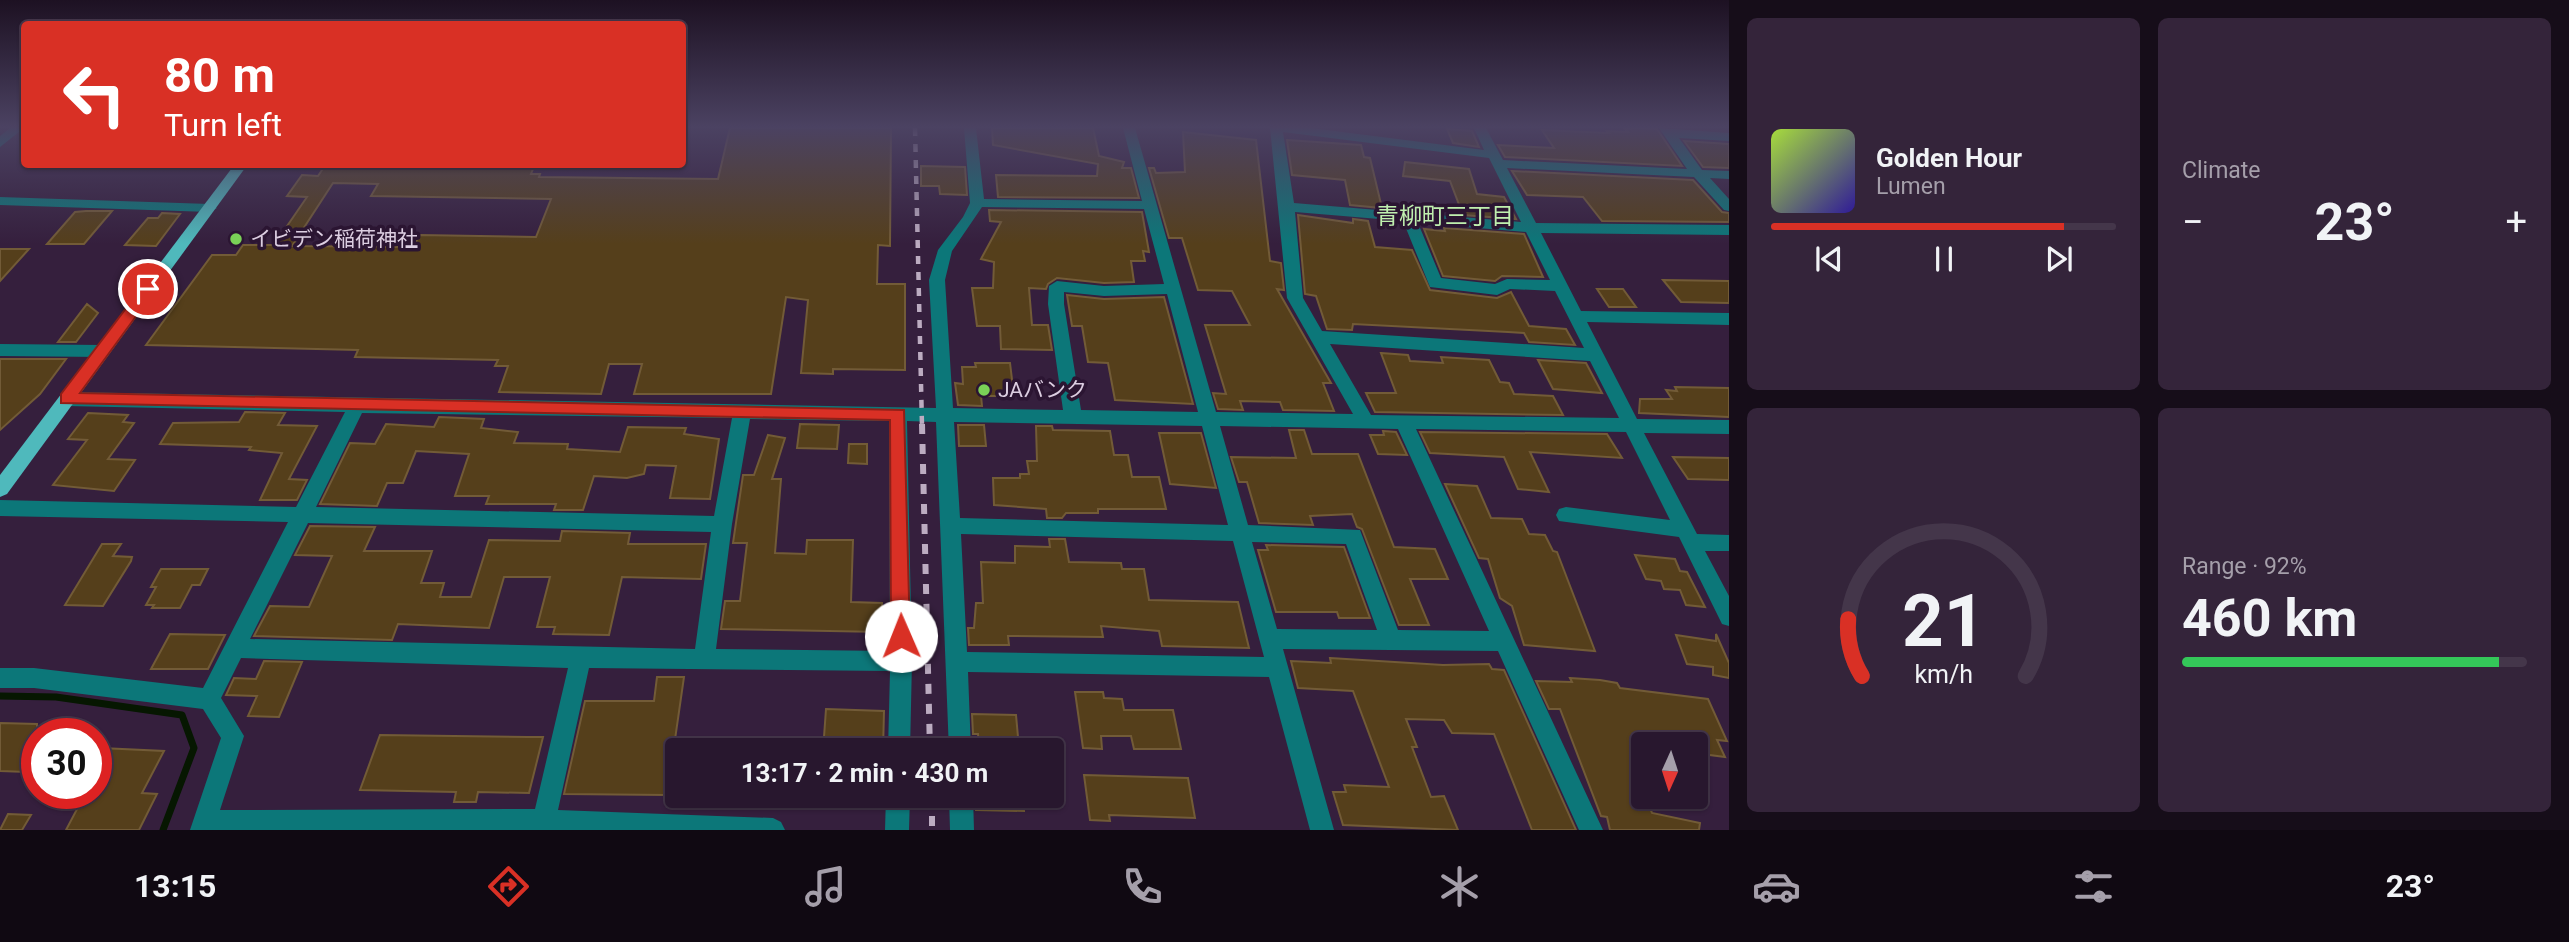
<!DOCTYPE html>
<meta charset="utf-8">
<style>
:root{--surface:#28172e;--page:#34243a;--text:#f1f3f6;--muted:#a59faa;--line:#44364a;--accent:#d93025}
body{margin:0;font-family:Roboto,"Noto Sans JP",sans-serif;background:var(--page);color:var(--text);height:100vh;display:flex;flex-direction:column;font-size:26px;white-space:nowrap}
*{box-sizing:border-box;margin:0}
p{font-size:23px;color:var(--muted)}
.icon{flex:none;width:38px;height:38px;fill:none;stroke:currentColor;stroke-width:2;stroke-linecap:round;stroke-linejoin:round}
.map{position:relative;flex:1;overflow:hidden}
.panel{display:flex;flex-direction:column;gap:18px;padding:18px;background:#160d19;width:840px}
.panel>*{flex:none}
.banner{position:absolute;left:21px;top:21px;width:665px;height:147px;border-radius:7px;box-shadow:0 2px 5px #0004,0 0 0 2px var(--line);background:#d93025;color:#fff;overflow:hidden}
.needle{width:46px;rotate:183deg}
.tools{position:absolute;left:1631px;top:732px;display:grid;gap:14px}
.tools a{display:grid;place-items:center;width:77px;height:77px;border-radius:7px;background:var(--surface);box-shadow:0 2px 5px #0004,0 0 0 2px var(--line);font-size:35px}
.speed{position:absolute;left:21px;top:718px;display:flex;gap:14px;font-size:35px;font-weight:700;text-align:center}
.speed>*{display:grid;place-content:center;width:91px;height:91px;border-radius:50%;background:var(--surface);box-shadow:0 2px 5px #0004,0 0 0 2px var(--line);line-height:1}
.speed .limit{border:10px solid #d22;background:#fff;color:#111}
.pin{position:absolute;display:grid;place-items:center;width:60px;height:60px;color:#fff;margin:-30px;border:4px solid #fff;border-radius:50%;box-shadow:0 2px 7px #0007}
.me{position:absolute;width:77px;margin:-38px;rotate:359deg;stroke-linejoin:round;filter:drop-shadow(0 0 5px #0008)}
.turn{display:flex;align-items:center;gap:24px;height:147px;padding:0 28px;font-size:32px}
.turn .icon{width:91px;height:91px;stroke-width:2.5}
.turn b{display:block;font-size:49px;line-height:60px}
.big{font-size:52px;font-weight:700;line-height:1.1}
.panel .widget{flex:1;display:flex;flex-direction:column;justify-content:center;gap:10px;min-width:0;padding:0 24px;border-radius:10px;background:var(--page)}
.panel .dial{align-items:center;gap:0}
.dial svg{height:182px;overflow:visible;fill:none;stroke:var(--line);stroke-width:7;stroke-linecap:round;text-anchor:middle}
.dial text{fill:var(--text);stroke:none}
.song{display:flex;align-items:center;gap:21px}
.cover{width:84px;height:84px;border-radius:10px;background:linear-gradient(135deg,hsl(80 70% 55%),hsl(250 70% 35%))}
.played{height:7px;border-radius:4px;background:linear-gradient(90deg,var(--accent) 85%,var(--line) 85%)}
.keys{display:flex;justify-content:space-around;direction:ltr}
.heat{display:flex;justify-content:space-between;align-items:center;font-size:38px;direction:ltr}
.charge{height:10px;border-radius:5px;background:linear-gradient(90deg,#34c759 92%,var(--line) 0)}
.panel .tiles{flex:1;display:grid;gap:18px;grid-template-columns:repeat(2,1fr)}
.trip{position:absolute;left:665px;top:738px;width:399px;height:70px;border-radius:7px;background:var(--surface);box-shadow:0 2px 5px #0004,0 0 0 2px var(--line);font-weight:700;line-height:70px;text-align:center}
.tab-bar{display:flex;height:112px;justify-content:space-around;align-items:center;background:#100912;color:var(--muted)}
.tab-bar .icon{width:49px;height:49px}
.tab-bar .current{color:var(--accent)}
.tab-bar b{font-size:32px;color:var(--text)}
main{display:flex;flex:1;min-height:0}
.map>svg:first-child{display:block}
</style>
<main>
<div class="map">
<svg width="1729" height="830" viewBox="0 0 1729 830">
<rect width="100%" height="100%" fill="#351f3d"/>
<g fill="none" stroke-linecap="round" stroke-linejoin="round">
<path stroke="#061701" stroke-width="7" d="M0 696 56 697 182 715 194 748 163 830"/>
</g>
<path fill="#553f1b" stroke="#725b37" stroke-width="2" fill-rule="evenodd" d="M730 128H891L890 246 878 245 877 284H905V370L833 369V374L801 373 808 300 786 297 771 394H634L642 364H609L601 394 499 392 508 366H495L498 360 355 357 358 350 146 345 212 255H236L243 245H274L307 197 287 196 302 175 318 176 324 167 535 164 531 174H540L539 177 718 179ZM333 183 378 184 371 196 551 199 536 237 420 235 413 247 292 246Z
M992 128H1093L1099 156 1124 162 1122 168H1131L1139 198 998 197 996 175 1097 176 1098 164 993 145Z
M1640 128 1657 129 1682 166 1505 157 1498 145 1554 148 1542 130 1609 133 1607 131 1628 132 1625 129Z
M1447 129 1472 131 1479 147 1453 143Z
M1183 132 1256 140 1270 261 1281 263 1284 290 1277 289 1331 383H1323L1334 411 1283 410 1280 402 1240 401 1243 410 1218 409 1213 393 1226 394 1205 325H1250L1232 291 1198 290 1182 238H1169L1149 168H1154L1156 173 1185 172Z
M1287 140 1361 145 1364 157 1370 158 1382 208 1350 205 1345 180 1292 175Z
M1684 141 1729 144V168L1703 167Z
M1405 162 1469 169 1477 194 1504 197 1516 219 1463 215 1450 181 1403 176Z
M921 166 965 167 967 195 940 194 939 186H921Z
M1512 171 1693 180 1722 212 1729 213V222L1602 221 1583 197 1527 195Z
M989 210 1142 212 1149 252 1143 251 1145 261H1131L1134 282 1104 283 1057 278 1048 284 1046 289 1029 288 1032 325H1048L1052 350 1001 349 1000 326H977L972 288H993L994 262 981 259 1001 222 990 221Z
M86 211H112L84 244H47L75 212Z
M162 213 180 214 156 246 125 245 148 218H158Z
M1298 215 1353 223V219L1368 221 1375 247 1412 250 1430 290 1497 298 1511 292 1529 326 1566 329 1575 345 1529 342 1524 333 1508 332 1353 324 1352 330 1327 329 1316 296 1305 294Z
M1444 228 1524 234 1543 277 1502 276 1495 281 1443 276 1424 229 1445 231Z
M0 249H29L0 281Z
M1663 280 1729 281V303L1681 302Z
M1597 289H1623L1636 307H1609Z
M1067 295 1104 299 1164 297 1193 404 1115 400 1108 363 1088 362 1082 326H1072Z
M87 304 98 313 76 342H58Z
M1381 353 1408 355 1410 361 1443 363 1441 357 1489 360 1500 382 1509 383 1514 394 1553 396 1563 415 1375 412 1366 393H1396Z
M0 359H66L40 394 0 430Z
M1538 360 1586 363 1602 393 1553 389Z
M975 363H1010L1014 396H981L982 406 958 405 955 383 963 384 962 367H976Z
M1675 387 1729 388V417L1639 413 1640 399H1672L1666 390 1677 391Z
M245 412 285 413 278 425 317 426 289 479 307 480 297 500H260L282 453 249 450 251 447 160 444 173 423 239 422Z
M88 413 128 415 123 422 134 423 108 459 135 460 114 491 53 485 87 440 68 439Z
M439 417 484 419 481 428 518 432 514 443 568 444 567 449 620 452 628 427 686 428 684 434 719 439 710 499 670 498 676 466 646 465 644 474 627 478 594 476 583 510H554L556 504H486L489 496H455L469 454 416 451 403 483H387L377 506 320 504 350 443 375 444 386 424 434 427Z
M800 424 839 425 837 449 797 448Z
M958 425H984L986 446H959Z
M1036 426H1052L1053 430 1110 431 1114 455H1128L1132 477H1159L1166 509H1098V513H1066L1062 518H1047L1046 509 994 505 993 478H1020V474H1029L1027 461H1037Z
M1289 430H1304L1312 454H1358L1394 547 1435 549 1448 579H1410L1429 625H1399L1362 529 1357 527 1352 514 1310 516 1313 525 1259 523 1247 482H1239L1231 457 1296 458Z
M1383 431 1396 432 1407 455 1378 454 1370 435H1384Z
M1420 432 1607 434 1622 458 1530 452 1549 492 1518 489 1504 457 1430 453Z
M1159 433H1201L1216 488 1170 484Z
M768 435 785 438 772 479H781L775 553 806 554 807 540H853L851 602 882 603V632L721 629 725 601H740L747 543H733L743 475H754Z
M849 444H867V464L848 463Z
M1673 457 1729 458V480L1688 479Z
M1445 484 1477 486 1491 518 1522 519 1529 534 1545 535 1553 551 1557 552 1595 651 1524 645 1512 606 1500 598 1488 559 1479 558Z
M310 526 375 527 364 551H432L421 583H444L440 597H471L489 540 560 541 562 531 630 533 628 544H706L701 579 622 577 609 635 553 634 555 627H537L550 577H504L489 628 398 624 392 640 254 636 270 606 309 607 332 556 295 555Z
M1049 539H1065L1069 562 1121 563 1122 569H1144L1149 600 1238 602 1249 648 1162 646 1159 631 1101 626 1103 637 1008 636 1009 645H969L968 628H974L976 603H983L981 562 1015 563V546L1050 547Z
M102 544H121L113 556 132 557 131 561 103 606 65 605Z
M1266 545 1344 547 1370 618H1339L1337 612H1276L1258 550H1268Z
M1635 555 1675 559 1680 571 1687 572 1705 607 1686 605 1680 590 1664 589 1661 581 1646 579Z
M161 569H208L200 585H192L180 608H152L154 605H146L156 587H151Z
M170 634 225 635 208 669H151Z
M1716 634 1729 663V678L1713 675V667L1687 664 1676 635 1716 641Z
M1330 658 1443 665 1489 664 1492 669 1504 670 1576 830H1532L1494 734 1452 733 1444 720 1406 719 1417 747H1412L1431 797 1444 796 1458 830 1343 825 1333 792H1346L1344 785 1389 787 1353 691 1298 688 1291 661 1331 663Z
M264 661 302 662 279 717 248 716 257 696 226 695 234 678 256 679Z
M657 677H684L667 795 564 794 585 701H654Z
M1570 678 1600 680 1617 683 1620 688 1708 699 1727 741 1717 740 1725 757 1702 754 1697 744H1631L1640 765 1632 764 1652 813 1700 823 1699 830H1610L1607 817 1601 816 1560 709H1549L1536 681 1572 682Z
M1075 692H1103L1104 698 1122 699 1124 710H1173L1181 749H1134L1131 736H1101L1102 749 1083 748Z
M826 709 884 711 883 751H823Z
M972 714 1016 715 1019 748 979 747 978 734H973Z
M0 723 37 724V756L27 772 0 771Z
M380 735 528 737H543L529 793 478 792 476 802H454L456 792 360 790Z
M101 748 164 751 142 793 157 794 139 830H66L85 794H96V757Z
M1084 775 1188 778 1195 818 1109 815 1110 821 1090 820Z
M976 796H1023L1024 811 976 810Z
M8 814 31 815 22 830H0Z"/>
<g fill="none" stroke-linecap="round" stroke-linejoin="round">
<path fill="#0c7779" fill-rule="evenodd" d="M10 128H24L0 147V136Z
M964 128H976L984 199 1142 201 1123 128H1135L1216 412 1353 414 1287 298 1270 128H1311L1484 150 1474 128H1486L1503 160 1687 169 1659 128 1729 133V141L1679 138 1702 170 1729 171V179L1710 178 1729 199V211L1724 210 1694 177 1507 168 1536 223 1729 225V235L1541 233 1581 311 1729 313V325L1587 322 1637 419 1729 420V434L1644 433 1697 534 1729 535V551H1705L1729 596V626L1722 624 1679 537 1559 521 1556 515 1559 509 1566 507 1670 520 1626 432 1416 429 1603 830H1579L1498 651 1283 649 1334 830H1310L1269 677 968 672 971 751H949L936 422 907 421 912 661 910 751H888L890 671 589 668 558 810 773 818 781 822 785 830H190L221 738 203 709 34 688H0V668H34L203 688 288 522 0 516V500L296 507 345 412 67 406 58 399 67 392 936 408 929 280 938 250 963 217 970 203ZM1283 132 1489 158 1521 222 1294 203ZM982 207 1144 209 1164 284 1104 286 1057 281 1049 286 1048 304 1063 410 953 408 945 280 952 251ZM1295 212 1403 221 1430 287 1497 295 1510 289 1555 291 1584 348 1322 331 1303 298ZM1418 223 1526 232 1550 280 1507 279 1495 284 1441 278ZM1064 292 1104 296 1167 294 1198 412 1081 410 1064 304ZM1330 344 1590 361 1619 418 1371 415ZM362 413 732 418 714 516 316 507ZM750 419 889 421 890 651 716 649 732 524ZM954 422 1202 426 1228 525 960 518ZM1220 426 1398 429 1489 631 1398 630 1360 530 1248 525ZM308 523 711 532 695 649 250 639ZM961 534 1233 541 1264 657 967 652ZM1252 542 1346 544 1377 630 1277 629ZM241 658 568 668 535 809 220 810 244 736 221 698Z
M0 197 210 204 217 208 210 212 0 205Z
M0 344 102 345 110 351 102 357 0 356Z
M886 796H910L909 830H885Z
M949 796H973L974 830H950Z"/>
<path fill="#4fb9bc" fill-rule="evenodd" d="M235 164H248L7 494 0 497V475Z"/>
<path stroke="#bcacc1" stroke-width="4.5" stroke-dasharray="8 8" stroke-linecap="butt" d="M915 128 922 426"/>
<path stroke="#bcacc1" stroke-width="6" stroke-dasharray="10 10" stroke-linecap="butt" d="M922 424 930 751
M932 796V830"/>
</g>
<linearGradient id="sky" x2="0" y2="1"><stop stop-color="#1d1122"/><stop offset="0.52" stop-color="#4b4262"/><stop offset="1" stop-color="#4b4262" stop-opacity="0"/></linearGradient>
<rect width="1729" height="244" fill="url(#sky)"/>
<path fill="#d93025" stroke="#8d1f18" stroke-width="2" d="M148 285 155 289 153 293 80 393 904 410 910 636 908 642 901 645 894 642 891 636 890 420 61 403V394L143 286Z"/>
<g fill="#7ad157" stroke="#2b1532" stroke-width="2.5">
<circle cx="236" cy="239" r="7"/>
<circle cx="984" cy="390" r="7"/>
</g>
<g text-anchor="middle" stroke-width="7" stroke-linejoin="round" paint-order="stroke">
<g font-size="21" fill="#dccee1" stroke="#2b1532" text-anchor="start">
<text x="250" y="246">イビデン稲荷神社</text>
<text x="998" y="397">JAバンク</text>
</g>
<g font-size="23" fill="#bfefae" stroke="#2b1532">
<text x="1445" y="224">青柳町三丁目</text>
</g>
</g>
</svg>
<div class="tools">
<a><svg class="needle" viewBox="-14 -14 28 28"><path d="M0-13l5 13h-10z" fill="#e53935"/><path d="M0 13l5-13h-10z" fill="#a59faa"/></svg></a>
</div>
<div class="speed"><div class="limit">30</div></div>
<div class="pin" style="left:148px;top:289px;background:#d93025"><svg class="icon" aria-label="arrive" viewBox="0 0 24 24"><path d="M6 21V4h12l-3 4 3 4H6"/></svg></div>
<svg class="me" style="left:901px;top:636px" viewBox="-20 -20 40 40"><circle r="19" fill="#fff"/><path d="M0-13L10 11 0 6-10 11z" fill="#d93025"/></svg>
<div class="trip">13:17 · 2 min · 430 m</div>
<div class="banner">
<div class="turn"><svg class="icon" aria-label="left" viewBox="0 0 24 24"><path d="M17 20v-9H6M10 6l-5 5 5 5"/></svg><div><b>80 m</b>Turn left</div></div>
</div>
</div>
<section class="panel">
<div class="tiles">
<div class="widget">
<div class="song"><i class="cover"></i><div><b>Golden Hour</b><p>Lumen</p></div></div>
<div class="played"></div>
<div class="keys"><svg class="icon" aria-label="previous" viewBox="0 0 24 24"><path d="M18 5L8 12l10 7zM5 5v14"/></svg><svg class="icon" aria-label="pause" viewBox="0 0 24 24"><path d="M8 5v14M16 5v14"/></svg><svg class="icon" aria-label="next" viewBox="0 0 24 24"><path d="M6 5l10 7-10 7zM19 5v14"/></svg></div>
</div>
<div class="widget"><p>Climate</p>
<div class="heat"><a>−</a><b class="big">23°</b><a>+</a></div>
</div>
<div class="widget dial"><svg viewBox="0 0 100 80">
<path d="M14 69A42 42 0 1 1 86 69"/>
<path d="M14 69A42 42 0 0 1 8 44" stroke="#d93025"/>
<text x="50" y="56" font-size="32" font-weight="700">21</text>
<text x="50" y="72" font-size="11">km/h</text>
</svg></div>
<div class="widget"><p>Range · 92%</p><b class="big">460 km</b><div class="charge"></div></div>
</div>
</section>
</main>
<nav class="tab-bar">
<b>13:15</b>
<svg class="icon current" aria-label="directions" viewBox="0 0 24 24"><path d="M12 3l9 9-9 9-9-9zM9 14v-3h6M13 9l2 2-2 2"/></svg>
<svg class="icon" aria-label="music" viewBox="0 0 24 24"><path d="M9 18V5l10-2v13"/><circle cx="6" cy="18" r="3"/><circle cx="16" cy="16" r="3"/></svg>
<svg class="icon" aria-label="phone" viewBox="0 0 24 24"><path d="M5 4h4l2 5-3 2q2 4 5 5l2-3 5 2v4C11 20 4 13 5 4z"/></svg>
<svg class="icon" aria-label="climate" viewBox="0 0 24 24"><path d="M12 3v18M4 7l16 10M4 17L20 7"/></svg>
<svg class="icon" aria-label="car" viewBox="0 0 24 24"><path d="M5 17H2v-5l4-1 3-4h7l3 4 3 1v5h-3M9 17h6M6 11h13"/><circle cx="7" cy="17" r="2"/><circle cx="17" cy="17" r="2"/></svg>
<svg class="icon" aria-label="filters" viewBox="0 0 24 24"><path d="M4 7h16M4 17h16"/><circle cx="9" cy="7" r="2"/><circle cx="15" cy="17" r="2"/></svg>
<b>23°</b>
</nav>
